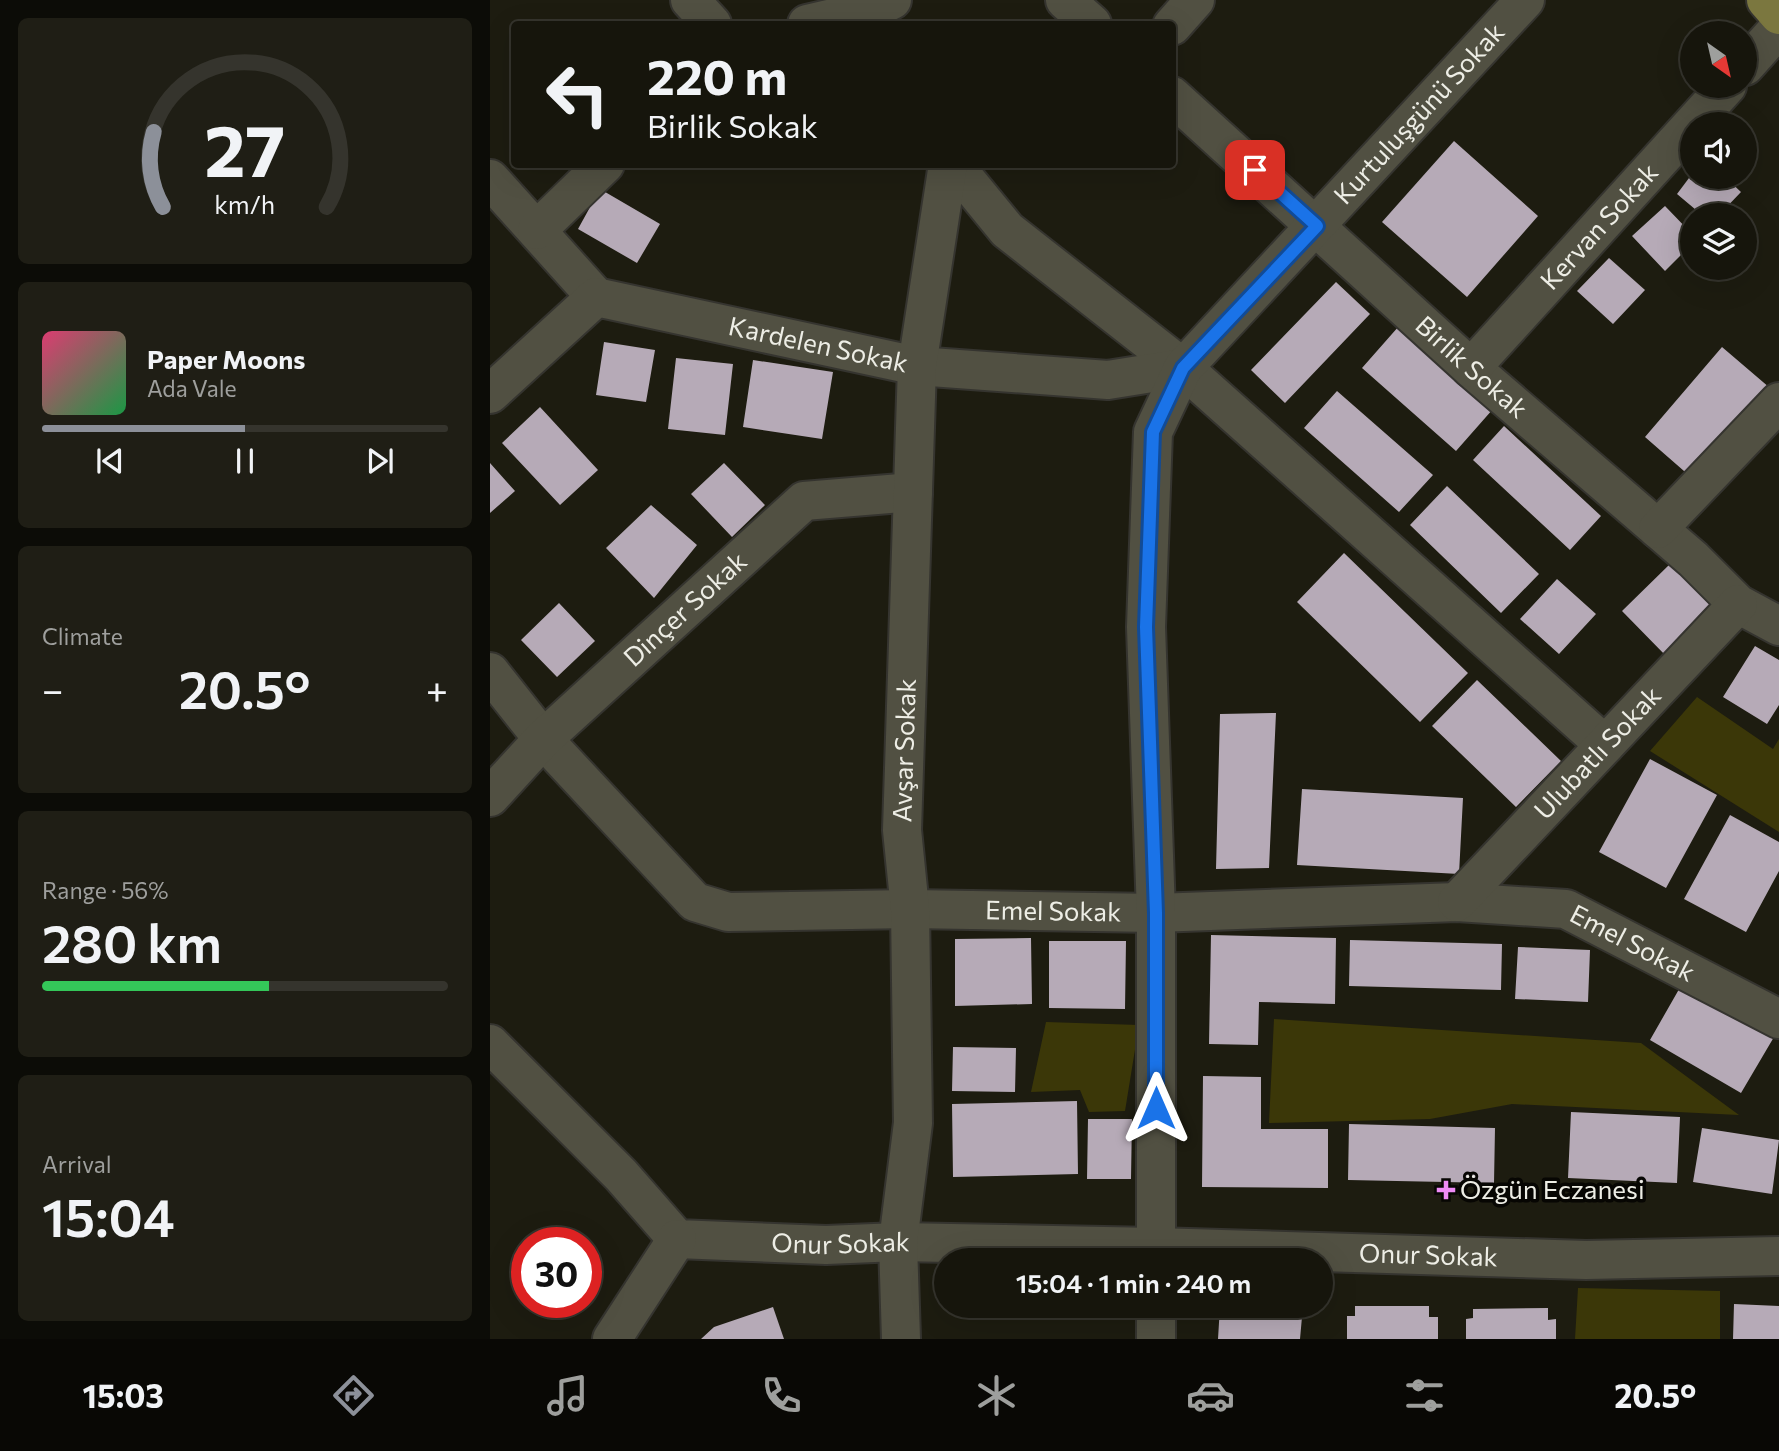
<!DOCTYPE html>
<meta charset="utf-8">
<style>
:root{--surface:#16150c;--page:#1f1e15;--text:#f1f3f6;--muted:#9e9f9d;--line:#35342d;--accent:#8c9099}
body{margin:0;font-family:Commissioner,sans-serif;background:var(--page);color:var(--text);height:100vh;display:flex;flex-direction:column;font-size:26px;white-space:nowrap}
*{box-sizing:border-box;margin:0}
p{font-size:23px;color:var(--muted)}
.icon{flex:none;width:38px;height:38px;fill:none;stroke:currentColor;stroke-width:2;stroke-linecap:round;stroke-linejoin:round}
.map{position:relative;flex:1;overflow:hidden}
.side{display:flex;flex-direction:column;gap:18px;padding:18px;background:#0c0c07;width:490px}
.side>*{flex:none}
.banner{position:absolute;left:21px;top:21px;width:665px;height:147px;border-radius:7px;box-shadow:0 7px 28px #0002,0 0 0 2px var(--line);background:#16150c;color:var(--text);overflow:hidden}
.needle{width:46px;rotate:146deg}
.tools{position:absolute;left:1190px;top:21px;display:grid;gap:14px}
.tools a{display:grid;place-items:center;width:77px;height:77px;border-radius:50%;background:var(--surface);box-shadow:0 7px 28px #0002,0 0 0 2px var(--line);font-size:35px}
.speed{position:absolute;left:21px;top:1227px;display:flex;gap:14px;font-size:35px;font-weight:700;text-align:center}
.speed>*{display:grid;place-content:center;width:91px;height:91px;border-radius:50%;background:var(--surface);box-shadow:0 7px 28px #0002,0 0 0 2px var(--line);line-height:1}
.speed .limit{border:10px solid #d22;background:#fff;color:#111}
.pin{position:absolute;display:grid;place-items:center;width:60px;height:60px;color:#fff;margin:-30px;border-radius:14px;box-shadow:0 4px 10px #0006}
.me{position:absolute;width:77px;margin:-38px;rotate:0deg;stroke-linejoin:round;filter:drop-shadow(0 0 5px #0008)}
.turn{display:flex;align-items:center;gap:24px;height:147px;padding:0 21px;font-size:32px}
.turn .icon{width:91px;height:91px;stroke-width:2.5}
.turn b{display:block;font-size:49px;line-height:60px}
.big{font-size:52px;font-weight:600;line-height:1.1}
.side .card{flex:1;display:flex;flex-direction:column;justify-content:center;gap:10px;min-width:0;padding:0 24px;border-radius:10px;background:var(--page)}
.side .dial{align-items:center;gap:0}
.dial svg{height:182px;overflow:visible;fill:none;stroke:var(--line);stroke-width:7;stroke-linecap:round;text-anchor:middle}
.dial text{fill:var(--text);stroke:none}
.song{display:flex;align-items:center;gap:21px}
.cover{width:84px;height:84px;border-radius:10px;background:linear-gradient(135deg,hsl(340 70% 55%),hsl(140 70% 35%))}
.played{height:7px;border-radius:4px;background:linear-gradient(90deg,var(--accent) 50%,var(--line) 50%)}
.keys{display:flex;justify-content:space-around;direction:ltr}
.heat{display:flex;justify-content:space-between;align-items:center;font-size:38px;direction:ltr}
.charge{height:10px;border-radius:5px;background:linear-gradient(90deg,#34c759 56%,var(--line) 0)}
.trip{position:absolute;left:444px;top:1248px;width:399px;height:70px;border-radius:35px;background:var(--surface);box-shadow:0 7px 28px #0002,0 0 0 2px var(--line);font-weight:600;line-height:70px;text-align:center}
.dock{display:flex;height:112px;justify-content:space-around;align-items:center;background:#090805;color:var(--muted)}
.dock .icon{width:49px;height:49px}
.dock .active{color:var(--accent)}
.dock b{font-size:32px;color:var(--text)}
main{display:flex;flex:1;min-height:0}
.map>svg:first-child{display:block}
</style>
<main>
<section class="side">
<div class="card dial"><svg viewBox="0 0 100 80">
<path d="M14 69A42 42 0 1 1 86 69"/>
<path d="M14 69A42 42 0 0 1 10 36" stroke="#8c9099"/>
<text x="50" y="56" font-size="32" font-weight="700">27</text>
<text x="50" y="72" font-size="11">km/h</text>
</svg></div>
<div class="card">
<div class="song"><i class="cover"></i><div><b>Paper Moons</b><p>Ada Vale</p></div></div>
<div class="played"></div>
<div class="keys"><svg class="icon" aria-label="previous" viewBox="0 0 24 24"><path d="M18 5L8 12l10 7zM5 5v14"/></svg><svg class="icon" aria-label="pause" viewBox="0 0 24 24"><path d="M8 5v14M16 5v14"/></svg><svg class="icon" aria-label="next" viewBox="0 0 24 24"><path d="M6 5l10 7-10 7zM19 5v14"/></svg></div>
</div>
<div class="card"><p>Climate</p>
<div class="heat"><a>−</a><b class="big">20.5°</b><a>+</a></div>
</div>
<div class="card"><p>Range · 56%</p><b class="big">280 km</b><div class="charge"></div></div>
<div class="card"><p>Arrival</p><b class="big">15:04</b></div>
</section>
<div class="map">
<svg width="1289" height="1339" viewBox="0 0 1289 1339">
<rect width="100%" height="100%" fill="#1d1c10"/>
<path fill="#3b3708" d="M1207 697 1283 749 1289 739V832L1160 751Z
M784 1019 1151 1043 1249 1115 1022 1104 940 1119 779 1123Z
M556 1022 649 1025 635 1111 599 1112 590 1090 541 1092Z
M1088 1288 1230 1291V1339H1085Z"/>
<path fill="#b6aab7" d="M964 141 1048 216 977 297 892 222Z
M1202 174V177H1235L1251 192 1229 215H1212L1187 194Z
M110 189 170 224 147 263 88 229Z
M1175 206 1202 234V244L1175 271 1142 236Z
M1119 258 1155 290 1123 324 1087 291Z
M846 282 880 314 795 403 761 370Z
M909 326 1003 409 966 451 872 368Z
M114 342 165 350 156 402 106 395Z
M1232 347 1280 388 1202 478 1155 437Z
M186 358 243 364 235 435 178 429Z
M263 360 343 372 332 439 253 427Z
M847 391 943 475 909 512 814 428Z
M50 407 108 470 70 505 12 443Z
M1014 426 1111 516 1080 550 983 460Z
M0 463 25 491 0 513Z
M234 463 275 505 242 537 201 494Z
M957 486 1049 574 1011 613 920 525Z
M161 505 207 545 164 598 116 548Z
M854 553 978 673 930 722 807 602Z
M1180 564 1225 610 1178 658 1132 611Z
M1067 579 1106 614 1069 654 1030 619Z
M69 603 105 641 67 677 31 640Z
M1265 646 1289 660V705L1277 724 1233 697Z
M987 680 1071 761 1026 807 942 726Z
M786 713 779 868 726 869 730 714Z
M1160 759 1227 795 1176 888 1109 852Z
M812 789 973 798 969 874 807 865Z
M1240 815 1289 842V871L1256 932 1194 899Z
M721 935 846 938 845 1004 769 1002 768 1045 719 1044Z
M541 938 542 1004 465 1006V939Z
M860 940 1012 944 1011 990 859 986Z
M559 941H636L635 1009 559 1008Z
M1028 947 1100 950 1098 1002 1025 999Z
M1192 984 1284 1037 1251 1093 1160 1040Z
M463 1047 526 1048 525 1092 462 1091Z
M713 1076 771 1077V1129H838V1188L712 1187Z
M587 1101 588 1174 463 1177 462 1104Z
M1081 1112 1190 1117 1187 1183 1078 1178Z
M598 1119H642L641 1179H597Z
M859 1124 1005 1128 1004 1183 858 1180Z
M1212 1128 1289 1140 1282 1194 1203 1182Z
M1244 1304 1289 1306V1339H1243Z
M730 1306H813L810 1339H728Z
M865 1306H939V1317H948V1339H857V1316H865Z
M283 1307 294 1339H211L224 1327Z
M1058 1308V1320L1066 1319V1339H976V1319L983 1318V1309Z"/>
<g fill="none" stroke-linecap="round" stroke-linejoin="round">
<g stroke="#35342f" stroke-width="42">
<g id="minor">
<path d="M200 0 222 24"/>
<path d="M575 0 602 24"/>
<path d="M317 24 386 8 402 0"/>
<path d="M682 26 705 0"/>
<path d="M1255 66 1289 28"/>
<path id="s1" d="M682 96 981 368 1203 559 1248 604 1289 626"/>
<path d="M463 164 517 230 693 368 1115 745"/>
<path d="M0 179 106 297"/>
<path d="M47 230 115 164"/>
<path id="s2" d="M981 368 1237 86"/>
<path id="s3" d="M0 394 106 297 427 366 618 380 693 368"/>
<path d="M1168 529 1289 402"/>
<path id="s4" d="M0 672 53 739 205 902 238 912 420 909 666 913 967 902 1076 909 1289 1019"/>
<path id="s5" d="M0 797 53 739 314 501 423 492"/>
<path id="s6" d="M967 902 1248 604"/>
<path id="s7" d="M0 1044 131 1175 187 1239 336 1245 408 1242 666 1247 1096 1260 1289 1256"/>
<path id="s8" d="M666 1260V913L656 627 663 432 693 368 1035 0"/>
<path d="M666 1306V1339"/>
<path d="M122 1339 187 1239"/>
<path id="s9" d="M411 1339 408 1242 423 1123 420 909 412 830 427 366 458 164"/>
</g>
</g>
<g stroke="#35342f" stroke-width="42">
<path id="major" d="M1276 0 1289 15"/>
</g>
<use href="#minor" stroke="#515042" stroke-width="38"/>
<use href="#major" stroke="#7b773f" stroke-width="38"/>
</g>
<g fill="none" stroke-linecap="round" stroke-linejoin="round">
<g stroke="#114b97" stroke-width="18">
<path id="route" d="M666 1108V913L656 627 663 432 693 368 827 226 765 170"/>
</g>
<use href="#route" stroke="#1a73e8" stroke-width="12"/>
</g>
<path fill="#ef8bf6" stroke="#070603" stroke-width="2.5" d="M952.5 1179.5h7v7h7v7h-7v7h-7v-7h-7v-7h7z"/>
<g text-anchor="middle" stroke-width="7" stroke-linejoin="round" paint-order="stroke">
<g font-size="26" fill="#edede5" stroke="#070603">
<text dy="9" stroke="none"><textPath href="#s8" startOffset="1246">Kurtuluşgünü Sokak</textPath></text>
<text dy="9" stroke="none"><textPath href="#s2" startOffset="191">Kervan Sokak</textPath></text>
<text dy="9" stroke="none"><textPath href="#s3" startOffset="371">Kardelen Sokak</textPath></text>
<text dy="9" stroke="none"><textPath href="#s1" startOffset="404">Birlik Sokak</textPath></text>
<text dy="9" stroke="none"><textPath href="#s5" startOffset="271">Dinçer Sokak</textPath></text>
<text dy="9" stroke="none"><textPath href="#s9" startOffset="590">Avşar Sokak</textPath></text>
<text dy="9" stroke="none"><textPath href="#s6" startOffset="205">Ulubatlı Sokak</textPath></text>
<text dy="9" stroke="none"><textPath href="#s4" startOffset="668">Emel Sokak</textPath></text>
<text dy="9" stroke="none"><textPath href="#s4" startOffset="1256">Emel Sokak</textPath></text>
<text dy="9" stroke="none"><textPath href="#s7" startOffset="434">Onur Sokak</textPath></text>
<text dy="9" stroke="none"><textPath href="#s7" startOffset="1022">Onur Sokak</textPath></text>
</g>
<g font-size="26" fill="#edede5" stroke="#070603" text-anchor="start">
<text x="970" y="1199">Özgün Eczanesi</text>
</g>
</g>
</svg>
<div class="tools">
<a><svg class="needle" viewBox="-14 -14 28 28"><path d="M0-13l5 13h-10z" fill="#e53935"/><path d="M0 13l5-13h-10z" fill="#9e9f9d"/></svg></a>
<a><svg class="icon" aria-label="sound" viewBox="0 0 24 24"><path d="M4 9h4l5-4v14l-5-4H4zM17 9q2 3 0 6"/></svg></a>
<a><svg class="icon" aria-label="layers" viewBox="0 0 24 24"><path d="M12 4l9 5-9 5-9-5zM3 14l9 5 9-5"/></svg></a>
</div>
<div class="speed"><div class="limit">30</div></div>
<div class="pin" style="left:765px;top:170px;background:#d93025"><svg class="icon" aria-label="arrive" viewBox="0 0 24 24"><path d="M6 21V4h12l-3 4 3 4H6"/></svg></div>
<svg class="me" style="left:666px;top:1108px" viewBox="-20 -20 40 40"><path d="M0-17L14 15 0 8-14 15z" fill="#1a73e8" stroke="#fff" stroke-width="4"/></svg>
<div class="trip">15:04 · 1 min · 240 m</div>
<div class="banner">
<div class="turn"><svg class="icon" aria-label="left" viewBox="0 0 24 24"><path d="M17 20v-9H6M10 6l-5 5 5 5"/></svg><div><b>220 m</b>Birlik Sokak</div></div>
</div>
</div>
</main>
<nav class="dock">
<b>15:03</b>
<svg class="icon active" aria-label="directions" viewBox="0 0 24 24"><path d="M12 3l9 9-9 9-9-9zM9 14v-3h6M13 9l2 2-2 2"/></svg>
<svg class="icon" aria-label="music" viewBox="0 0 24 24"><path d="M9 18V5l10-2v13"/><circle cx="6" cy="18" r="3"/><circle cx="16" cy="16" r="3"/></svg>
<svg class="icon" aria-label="phone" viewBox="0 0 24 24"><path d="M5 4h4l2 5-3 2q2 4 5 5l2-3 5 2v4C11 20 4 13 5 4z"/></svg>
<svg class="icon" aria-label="climate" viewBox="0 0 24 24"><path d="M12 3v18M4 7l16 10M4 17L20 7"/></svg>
<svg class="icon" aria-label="car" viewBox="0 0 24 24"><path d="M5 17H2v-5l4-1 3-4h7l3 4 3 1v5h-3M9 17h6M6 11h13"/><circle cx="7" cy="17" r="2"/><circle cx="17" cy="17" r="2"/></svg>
<svg class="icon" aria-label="filters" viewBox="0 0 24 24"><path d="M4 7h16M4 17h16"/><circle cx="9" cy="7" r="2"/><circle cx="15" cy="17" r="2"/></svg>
<b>20.5°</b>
</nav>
